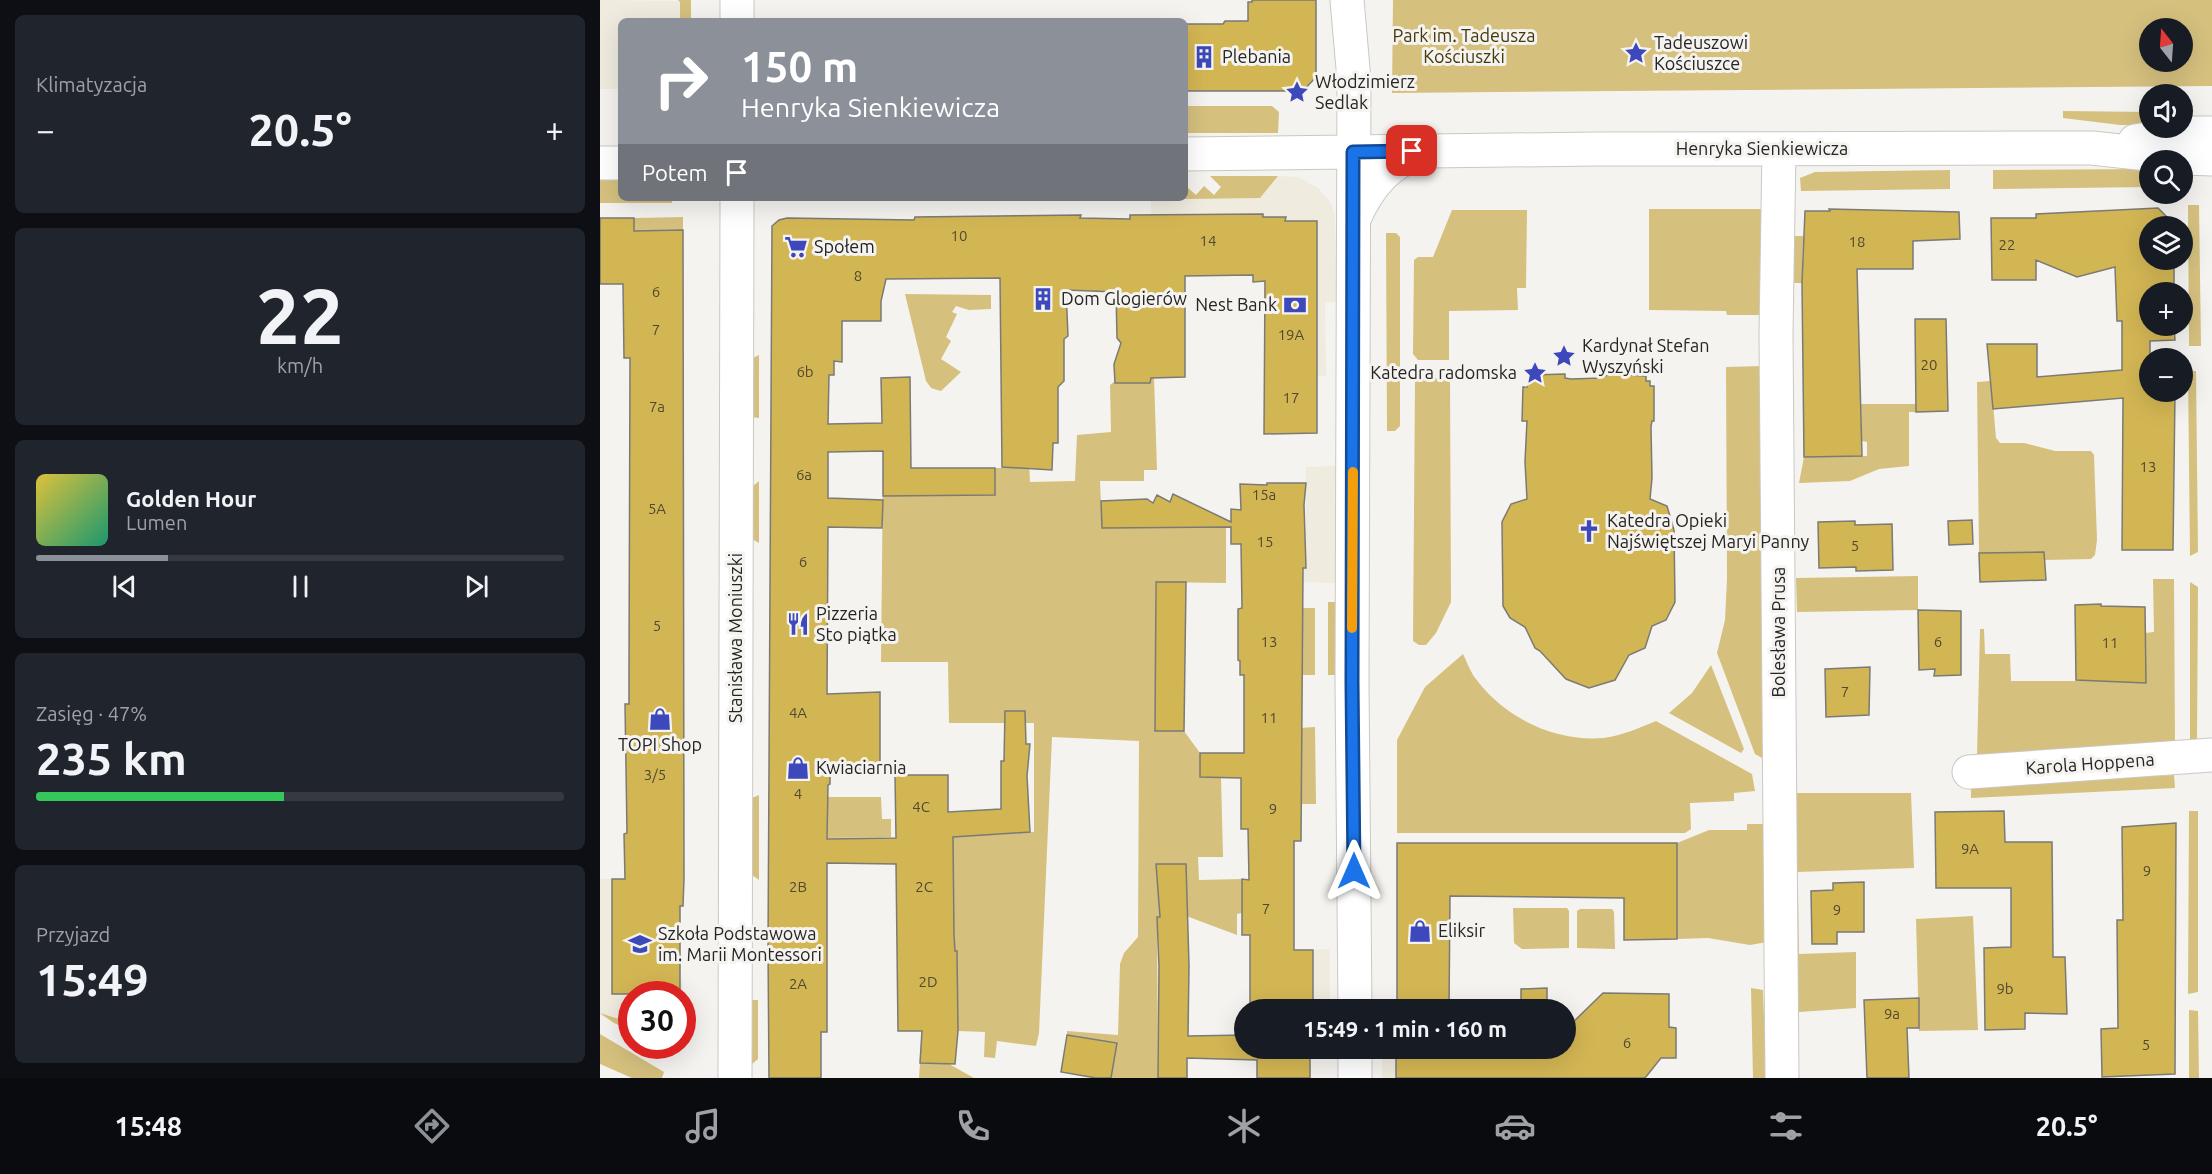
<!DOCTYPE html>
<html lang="pl">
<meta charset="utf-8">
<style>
:root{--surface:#171b24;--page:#20242c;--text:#f1f3f6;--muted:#9ea1a6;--line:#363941;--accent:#8c9099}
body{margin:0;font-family:Ubuntu,sans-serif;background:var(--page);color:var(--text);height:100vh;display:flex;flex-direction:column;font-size:22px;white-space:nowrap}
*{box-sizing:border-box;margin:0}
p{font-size:20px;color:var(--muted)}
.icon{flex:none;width:33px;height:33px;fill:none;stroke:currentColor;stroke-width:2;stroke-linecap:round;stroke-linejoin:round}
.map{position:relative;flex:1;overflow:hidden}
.details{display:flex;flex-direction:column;gap:15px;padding:15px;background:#0d0f14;width:600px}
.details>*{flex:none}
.banner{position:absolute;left:18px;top:18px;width:570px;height:183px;border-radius:9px;box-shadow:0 6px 24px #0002;background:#8c9099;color:#fff;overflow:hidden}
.needle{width:39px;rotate:343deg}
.fabs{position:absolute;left:1539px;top:18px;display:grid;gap:12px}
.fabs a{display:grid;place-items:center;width:54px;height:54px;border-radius:50%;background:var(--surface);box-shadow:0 6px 24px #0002;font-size:30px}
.speed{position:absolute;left:18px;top:981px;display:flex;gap:12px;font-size:30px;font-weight:700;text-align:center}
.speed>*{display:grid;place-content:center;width:78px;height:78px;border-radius:50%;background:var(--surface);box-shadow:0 6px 24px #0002;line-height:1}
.speed .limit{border:9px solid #d22;background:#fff;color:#111}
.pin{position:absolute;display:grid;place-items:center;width:51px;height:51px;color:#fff;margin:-26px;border-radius:12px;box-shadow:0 3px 9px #0006}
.me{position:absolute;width:66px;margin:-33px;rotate:0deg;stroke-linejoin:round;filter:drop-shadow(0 0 4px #0008)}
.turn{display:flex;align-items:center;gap:21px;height:126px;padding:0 24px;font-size:27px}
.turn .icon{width:78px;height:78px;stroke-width:2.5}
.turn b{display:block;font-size:42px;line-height:51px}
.then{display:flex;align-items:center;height:57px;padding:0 24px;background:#0003;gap:12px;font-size:22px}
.big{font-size:45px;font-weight:700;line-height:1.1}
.details .tile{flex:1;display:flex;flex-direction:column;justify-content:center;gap:9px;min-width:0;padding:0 21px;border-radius:9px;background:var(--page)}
.details .dial{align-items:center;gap:0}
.dial b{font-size:78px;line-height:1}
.song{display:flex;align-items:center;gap:18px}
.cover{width:72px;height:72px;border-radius:9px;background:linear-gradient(135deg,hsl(50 70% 55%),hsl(160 70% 35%))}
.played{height:6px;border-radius:3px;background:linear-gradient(90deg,var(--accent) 25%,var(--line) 25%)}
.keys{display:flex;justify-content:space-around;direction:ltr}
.heat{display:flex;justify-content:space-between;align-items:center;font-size:33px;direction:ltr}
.charge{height:9px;border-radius:4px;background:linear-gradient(90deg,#34c759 47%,var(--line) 0)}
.trip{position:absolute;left:634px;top:999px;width:342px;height:60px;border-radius:30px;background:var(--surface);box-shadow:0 6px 24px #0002;font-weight:700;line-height:60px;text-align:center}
.menu{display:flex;height:96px;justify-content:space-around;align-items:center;background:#090b0e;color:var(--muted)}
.menu .icon{width:42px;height:42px}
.menu .active{color:var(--accent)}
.menu b{font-size:27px;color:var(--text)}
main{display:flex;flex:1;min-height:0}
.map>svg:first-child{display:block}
</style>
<main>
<section class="details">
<div class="tile"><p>Klimatyzacja</p>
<div class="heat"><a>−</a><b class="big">20.5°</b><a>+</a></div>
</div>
<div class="tile dial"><b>22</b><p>km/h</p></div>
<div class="tile">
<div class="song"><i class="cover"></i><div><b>Golden Hour</b><p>Lumen</p></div></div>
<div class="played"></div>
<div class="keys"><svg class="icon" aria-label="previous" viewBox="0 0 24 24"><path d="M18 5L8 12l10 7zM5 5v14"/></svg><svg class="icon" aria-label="pause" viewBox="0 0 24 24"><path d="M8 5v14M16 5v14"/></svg><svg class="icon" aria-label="next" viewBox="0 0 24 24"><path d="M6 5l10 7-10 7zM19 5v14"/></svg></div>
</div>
<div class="tile"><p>Zasięg · 47%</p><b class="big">235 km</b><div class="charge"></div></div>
<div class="tile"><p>Przyjazd</p><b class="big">15:49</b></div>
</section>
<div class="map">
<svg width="1612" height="1078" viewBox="0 0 1612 1078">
<rect width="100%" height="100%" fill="#f5f3ef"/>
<path fill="#efebdf" d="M0 0 80 1V21H21L19 89H0Z
M678 176 698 177 718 188 731 203 735 216 737 302H725L726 376 716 377 717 221H685V217H663V214L551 215V200L659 198Z
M737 466V583L703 582V568L706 567V467Z
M84 878 83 906 80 907V981H83L82 994H32L31 1030H28L0 1015V879Z
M730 949V1005H713V950Z
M782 1049H796V1078H782Z"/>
<path fill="#d5c07e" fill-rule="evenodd" d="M78 0H91V21H80V2Z
M793 0H1612V86L792 93ZM1550 28H1582V62H1550Z
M585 106H672L679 112 678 133H585Z
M1463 111 1549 112V125H1520L1463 118Z
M1549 169V187L1393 189V170Z
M1350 170V189L1201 191 1200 178 1215 172Z
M610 176H678L660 198 520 200 521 198H585V189L587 187 596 195 604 186 614 195 621 187Z
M0 180H21V198H72V203H0Z
M301 198H507L508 200 301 201Z
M1588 205H1599L1601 346H1589Z
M1049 209H1162V315H1127L1126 311 1049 310Z
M852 210H927L926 288H917L918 310 849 311V360H818L813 354 814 260 818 257H833Z
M83 217V230L34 231V218Z
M786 233H796L800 237V426L795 431H787Z
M1189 236H1203L1202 283H1188Z
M305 294 391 295V309L369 310 356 306 352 312 357 314 346 337 351 341 341 359 361 372 341 391 331 388 326 381Z
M159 355V418L152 417 153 358Z
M1163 366 1167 756 1162 758 1155 754 1117 653 1125 620 1127 579 1126 367Z
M1588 371H1596L1598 552 1590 556Z
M551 377H554L557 470H544V481H500L502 528 626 527V583L555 582V731H584L600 753V777H621L623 857H598L599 880 642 879V913L637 914V935L589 917H557L558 1078H511L517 1043 467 1035V1031L518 1035 520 964 524 953 538 937 539 741 452 737 439 1033 436 1046 397 1041 395 1058 384 1057 385 1032 358 1031 357 951H355V935L350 932 349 837 434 832V723H349L348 662H281L283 469 306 468 307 496 395 495V468H402V461H429L430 482 475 481 477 435 511 432 510 385 515 381 517 383H550ZM556 864 586 880H557Z
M819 378H850L851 602 836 633 826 645H819L813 641 815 382Z
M1391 381 1396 438 1400 443H1424L1455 451H1491L1494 455 1497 540 1495 555 1491 559 1444 560V552L1379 553 1377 382Z
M1261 404H1316V412H1309V466L1279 469 1250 481 1199 483 1204 457 1267 456V442L1262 441Z
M159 481V543L152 539 153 486Z
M1318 576V610L1197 612 1196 578Z
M1553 579H1574L1575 746 1377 756 1380 629H1384L1385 654H1410L1411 681H1516L1546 683 1545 633 1554 632Z
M1590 582 1598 587 1597 742 1590 747Z
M728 602H737L738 675H728Z
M703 608H715V675H700V655H703Z
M863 654C866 660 869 668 873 675 901 716 953 742 1003 738 1021 736 1039 728 1056 721L1152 774 1155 791 1134 793V801L1090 803 1091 829 1085 833H797V740L825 687Z
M1111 665 1144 749 1141 753 1069 713 1092 693Z
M715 727 716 804H701L699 728Z
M1574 775 1575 788 1371 798V785Z
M1196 793H1311L1314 868 1197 872V875L1192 876Z
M159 795V880L152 875V798Z
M228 797H281L282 819H291V837L227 838Z
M1589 811H1598V992L1588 994Z
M1147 824H1168L1167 942 1150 945 1108 938 1077 939V843L1109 830H1147Z
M1192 889H1198L1199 954 1256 952V1008L1200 1012 1194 1010Z
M913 908H967L969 911V948L922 949 914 943Z
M980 909H1012L1014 912 1015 949 977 948V911Z
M1373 916 1378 1030 1319 1031 1316 919Z
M1151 988 1163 990 1166 1078H1153Z
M151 1000H158V1059L151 1065Z
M1589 1010 1598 1011 1599 1078H1589Z
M0 1013 22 1020H31V1030L14 1023Z
M0 1034 64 1072 62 1078H32L0 1064Z
M320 1063 349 1064 374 1078H319Z"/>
<path fill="#d3b654" stroke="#7b7a75" stroke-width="1.5" d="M652 0H716V77L703 91H585V24H623L625 21H648V2H652Z
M1558 208 1568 218V226H1550V260H1568L1574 264V292H1550V326H1574L1575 340 1550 341V392H1575L1573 550H1522L1523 398 1393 409 1387 344H1437V377L1522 370V321H1517L1515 267 1477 277 1436 260V280H1392L1391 218H1436V214Z
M1229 209 1359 212 1360 239 1313 241V269H1257L1262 456 1204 457 1202 283 1205 211H1230Z
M663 214V217H686L685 221H717V433L664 434 665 281 653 282V275L585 276V377L551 378 550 383H515L514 364 521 343 517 338 516 292 466 290 468 336 464 339V381L458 387V443H453L452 470 402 467 400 278 286 279 281 301V321H242V362L234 361V375H229L228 424 282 423 281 378 310 377 311 468H395V495L283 496V451L228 452V498L283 500 282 528 228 527 227 694 280 692V770L230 771V784L228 785 227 839 296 838 295 775H348V812L401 809V761H404L405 711H425L426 744H430L427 776 430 832 353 837 354 935 355 951H357L358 1031 355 1064 320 1063 322 1031H298L296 864 227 863V1032H221V1078H169L168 948 172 226 179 220 187 218 314 220 315 217 481 215 480 218 530 219V215Z
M0 218H34V231L83 230 84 878 83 906H80V994H12V879H25L24 834 27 833 25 704H29V673L30 358H24L23 284H0Z
M1315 319H1346L1348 411 1316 412Z
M965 374V378L971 379 1001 378 1010 374 1046 376V381H1050V386H1054V421H1052L1051 427 1052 478 1050 499 1067 506 1074 530 1075 602 1066 620 1052 626 1045 648 1029 655 1015 680 989 688 966 679 940 651 935 648 925 627 910 618 903 606 902 522 911 504 927 499 925 462 927 421H922L923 387H927L928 381H931V375Z
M667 483H706L704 505 706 568H703L701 841H694V950H713V1005H710V1010H650V935H642V879L649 880 648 829H641V778L600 777V753H644V675H640V661L638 660V609L642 608 641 544H631V527L502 528 501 501 547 499 553 503 557 495 570 502 573 494 631 522V509L641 510 640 484 667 485Z
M1372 520 1373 544 1349 545 1348 521Z
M1255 521V525L1292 524 1293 570 1256 571V567L1219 568 1218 522Z
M1444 552 1446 580 1380 582 1379 553Z
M556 582H586L584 731H555Z
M1501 604V606L1545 607 1546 683 1476 680 1475 605Z
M1318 610 1361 611V675L1334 676 1335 669 1319 670Z
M1270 667 1269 715 1226 717 1225 669Z
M1404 811 1405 842H1452L1453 957H1465L1467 1014 1425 1013V1029L1385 1030 1384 948 1411 947V888H1336L1335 812Z
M1576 823 1575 1074 1502 1077 1501 1029 1518 1028 1517 920H1523L1522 827Z
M797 843H1077V939L1024 940V898L850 896 849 1010H797Z
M556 864H586L589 965 588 1036 645 1035V1048H710V1078H657V1060L587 1058V1078H558L559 967 557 917H560Z
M1264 882V932H1237V944H1212L1211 891 1233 890V883Z
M947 988V1010H921V989Z
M1003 993 1069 994V1027L1076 1028V1058H1061L1045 1078H796V1048H966V1029Z
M1319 998V1028H1307L1309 1078H1267L1264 1000Z
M467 1035 517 1043 511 1078H496L461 1072Z"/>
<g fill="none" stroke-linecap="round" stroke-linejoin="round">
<g stroke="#cac8c4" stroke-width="35">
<path id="minor" d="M747 0 754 80 752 683 755 1010
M137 21V0
M1535 141 1584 133H1612
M1179 149 1176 334 1182 1078
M585 154 997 149 1492 148 1583 158 1612 159
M0 163H21
M754 219C767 189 787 161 821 153
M1369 772 1612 755
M755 1048V1078
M135 1078 137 198"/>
</g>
<use href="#minor" stroke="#fff" stroke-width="33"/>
</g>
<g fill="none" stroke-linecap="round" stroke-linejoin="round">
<g stroke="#114b97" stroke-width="15">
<path id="route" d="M754 871 752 683 753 152 812 151"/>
</g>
<use href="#route" stroke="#1a73e8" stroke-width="10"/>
<path stroke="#f59e0b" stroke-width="10" d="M752 628 753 472"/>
</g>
<defs>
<g id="sight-bare" transform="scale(1.8)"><path d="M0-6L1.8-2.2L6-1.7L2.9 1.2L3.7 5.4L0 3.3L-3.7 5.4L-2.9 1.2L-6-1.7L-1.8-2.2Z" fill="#3c48bb" stroke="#f5f3ef" stroke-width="2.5" paint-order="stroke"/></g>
<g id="building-bare" transform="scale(1.8)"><path d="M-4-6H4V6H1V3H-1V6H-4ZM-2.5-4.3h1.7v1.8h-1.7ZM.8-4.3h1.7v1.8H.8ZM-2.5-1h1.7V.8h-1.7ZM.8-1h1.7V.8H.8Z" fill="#3c48bb" stroke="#f5f3ef" stroke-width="2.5" paint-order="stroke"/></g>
<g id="supermarket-bare" transform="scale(1.8)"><path d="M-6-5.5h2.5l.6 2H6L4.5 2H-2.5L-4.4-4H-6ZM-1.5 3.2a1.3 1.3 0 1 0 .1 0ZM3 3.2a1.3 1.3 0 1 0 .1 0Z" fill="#3c48bb" stroke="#f5f3ef" stroke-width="2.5" paint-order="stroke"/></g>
<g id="bank-bare" transform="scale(1.8)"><path d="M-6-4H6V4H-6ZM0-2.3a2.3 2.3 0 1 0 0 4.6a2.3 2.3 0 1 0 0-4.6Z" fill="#3c48bb" stroke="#f5f3ef" stroke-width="2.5" paint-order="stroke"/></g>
<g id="church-bare" transform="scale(1.8)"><path d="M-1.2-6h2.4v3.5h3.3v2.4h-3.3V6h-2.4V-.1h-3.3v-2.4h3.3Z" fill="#3c48bb" stroke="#f5f3ef" stroke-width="2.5" paint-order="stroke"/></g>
<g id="restaurant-bare" transform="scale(1.8)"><path d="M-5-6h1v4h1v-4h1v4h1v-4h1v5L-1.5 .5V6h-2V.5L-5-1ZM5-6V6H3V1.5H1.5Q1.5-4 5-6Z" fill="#3c48bb" stroke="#f5f3ef" stroke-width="2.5" paint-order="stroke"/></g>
<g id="shop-bare" transform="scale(1.8)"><path d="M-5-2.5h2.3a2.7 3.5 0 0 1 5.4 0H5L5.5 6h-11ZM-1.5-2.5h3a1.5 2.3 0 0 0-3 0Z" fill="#3c48bb" stroke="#f5f3ef" stroke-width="2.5" paint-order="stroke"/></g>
<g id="school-bare" transform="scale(1.8)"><path d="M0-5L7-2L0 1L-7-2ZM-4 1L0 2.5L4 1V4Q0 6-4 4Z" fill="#3c48bb" stroke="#f5f3ef" stroke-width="2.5" paint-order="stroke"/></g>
</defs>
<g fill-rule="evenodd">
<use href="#sight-bare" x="1036" y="53"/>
<use href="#building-bare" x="604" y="57"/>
<use href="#sight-bare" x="697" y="92"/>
<use href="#supermarket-bare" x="196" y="247"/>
<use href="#building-bare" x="443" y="299"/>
<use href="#bank-bare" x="695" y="305"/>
<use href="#sight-bare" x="964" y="356"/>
<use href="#sight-bare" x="935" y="373"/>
<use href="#church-bare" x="989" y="531"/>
<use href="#restaurant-bare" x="198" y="624"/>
<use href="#shop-bare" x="60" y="719"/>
<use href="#shop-bare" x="198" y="768"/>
<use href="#shop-bare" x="820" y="931"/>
<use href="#school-bare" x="40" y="944"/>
</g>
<g text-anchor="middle" stroke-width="6" stroke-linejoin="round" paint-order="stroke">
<g font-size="15" fill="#514930">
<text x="359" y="241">10</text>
<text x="608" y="246">14</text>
<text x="1257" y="247">18</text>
<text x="1407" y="250">22</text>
<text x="258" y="281">8</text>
<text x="56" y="297">6</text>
<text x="56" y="335">7</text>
<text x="691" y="340">19A</text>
<text x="1329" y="370">20</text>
<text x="205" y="377">6b</text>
<text x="691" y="403">17</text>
<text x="57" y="412">7a</text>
<text x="1548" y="472">13</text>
<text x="204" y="480">6a</text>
<text x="664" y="500">15a</text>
<text x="57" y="514">5A</text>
<text x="665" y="547">15</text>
<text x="1255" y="551">5</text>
<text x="203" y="567">6</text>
<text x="57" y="631">5</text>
<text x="669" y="647">13</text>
<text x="1338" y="647">6</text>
<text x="1510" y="648">11</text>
<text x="1245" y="697">7</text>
<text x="198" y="718">4A</text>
<text x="669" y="723">11</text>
<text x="55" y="780">3/5</text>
<text x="198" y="799">4</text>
<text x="321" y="812">4C</text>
<text x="673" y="814">9</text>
<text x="1370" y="854">9A</text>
<text x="1547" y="876">9</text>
<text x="198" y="892">2B</text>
<text x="324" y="892">2C</text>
<text x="666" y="914">7</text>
<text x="1237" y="915">9</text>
<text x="328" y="987">2D</text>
<text x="198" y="989">2A</text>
<text x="1405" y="994">9b</text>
<text x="1292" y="1019">9a</text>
<text x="1027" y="1048">6</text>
<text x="1546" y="1050">5</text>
</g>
<g font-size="18" fill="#44380d" stroke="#f5f3ef">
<text x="864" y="42">Park im. Tadeusza<tspan x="864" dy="21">Kościuszki</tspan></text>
</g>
<g font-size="18" fill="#262524" stroke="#f5f3ef" text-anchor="start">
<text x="1054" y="49">Tadeuszowi<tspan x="1054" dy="21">Kościuszce</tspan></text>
<text x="622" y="63">Plebania</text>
<text x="715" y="88">Włodzimierz<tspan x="715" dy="21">Sedlak</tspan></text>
<text x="214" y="253">Społem</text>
<text x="461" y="305">Dom Glogierów</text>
<text x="677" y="311" text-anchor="end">Nest Bank</text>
<text x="982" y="352">Kardynał Stefan<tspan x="982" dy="21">Wyszyński</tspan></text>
<text x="917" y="379" text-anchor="end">Katedra radomska</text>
<text x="1007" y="527">Katedra Opieki<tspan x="1007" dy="21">Najświętszej Maryi Panny</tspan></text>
<text x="216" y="620">Pizzeria<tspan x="216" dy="21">Sto piątka</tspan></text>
<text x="60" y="751" text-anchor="middle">TOPI Shop</text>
<text x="216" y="774">Kwiaciarnia</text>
<text x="838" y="937">Eliksir</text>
<text x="58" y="940">Szkoła Podstawowa<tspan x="58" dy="21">im. Marii Montessori</tspan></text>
</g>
<g font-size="18" fill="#262524" stroke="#f5f3ef">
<text x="1162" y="155">Henryka Sienkiewicza</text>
<text transform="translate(1179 632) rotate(-90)" y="6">Bolesława Prusa</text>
<text transform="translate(136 638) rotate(-90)" y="6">Stanisława Moniuszki</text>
<text transform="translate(1490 764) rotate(-4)" y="6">Karola Hoppena</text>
</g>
</g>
</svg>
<div class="fabs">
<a><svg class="needle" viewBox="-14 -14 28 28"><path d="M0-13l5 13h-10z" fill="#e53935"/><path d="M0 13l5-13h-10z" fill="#9ea1a6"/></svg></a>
<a><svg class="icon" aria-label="sound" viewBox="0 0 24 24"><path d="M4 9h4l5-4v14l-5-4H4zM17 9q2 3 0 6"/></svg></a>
<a><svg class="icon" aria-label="search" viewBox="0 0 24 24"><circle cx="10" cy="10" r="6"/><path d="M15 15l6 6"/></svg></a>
<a><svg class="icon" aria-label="layers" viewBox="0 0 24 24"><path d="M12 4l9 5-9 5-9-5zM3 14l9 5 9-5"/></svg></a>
<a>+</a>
<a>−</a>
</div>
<div class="speed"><div class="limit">30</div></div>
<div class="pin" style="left:812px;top:151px;background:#d93025"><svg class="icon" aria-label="arrive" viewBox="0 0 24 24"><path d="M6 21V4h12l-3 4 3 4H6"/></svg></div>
<svg class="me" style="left:754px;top:871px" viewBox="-20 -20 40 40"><path d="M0-17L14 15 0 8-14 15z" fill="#1a73e8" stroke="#fff" stroke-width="4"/></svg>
<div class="trip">15:49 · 1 min · 160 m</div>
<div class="banner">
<div class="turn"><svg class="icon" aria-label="right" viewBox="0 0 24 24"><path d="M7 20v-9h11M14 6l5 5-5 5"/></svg><div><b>150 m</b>Henryka Sienkiewicza</div></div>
<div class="then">Potem<svg class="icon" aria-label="arrive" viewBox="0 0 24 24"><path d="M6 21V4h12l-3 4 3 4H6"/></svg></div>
</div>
</div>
</main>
<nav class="menu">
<b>15:48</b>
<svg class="icon active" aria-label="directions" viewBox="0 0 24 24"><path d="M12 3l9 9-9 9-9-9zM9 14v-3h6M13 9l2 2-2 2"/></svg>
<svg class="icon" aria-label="music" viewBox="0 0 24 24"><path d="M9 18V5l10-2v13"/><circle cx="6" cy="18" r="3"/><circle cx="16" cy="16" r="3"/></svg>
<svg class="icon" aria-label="phone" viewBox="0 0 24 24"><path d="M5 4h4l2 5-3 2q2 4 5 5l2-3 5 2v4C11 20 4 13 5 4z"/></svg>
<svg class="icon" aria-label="climate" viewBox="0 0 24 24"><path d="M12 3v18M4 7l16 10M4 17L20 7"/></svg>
<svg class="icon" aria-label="car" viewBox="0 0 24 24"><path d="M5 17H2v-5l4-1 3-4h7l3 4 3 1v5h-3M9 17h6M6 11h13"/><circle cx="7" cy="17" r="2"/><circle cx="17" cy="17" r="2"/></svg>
<svg class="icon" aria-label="filters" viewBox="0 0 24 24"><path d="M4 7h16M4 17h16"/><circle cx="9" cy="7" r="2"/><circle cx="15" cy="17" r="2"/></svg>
<b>20.5°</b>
</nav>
